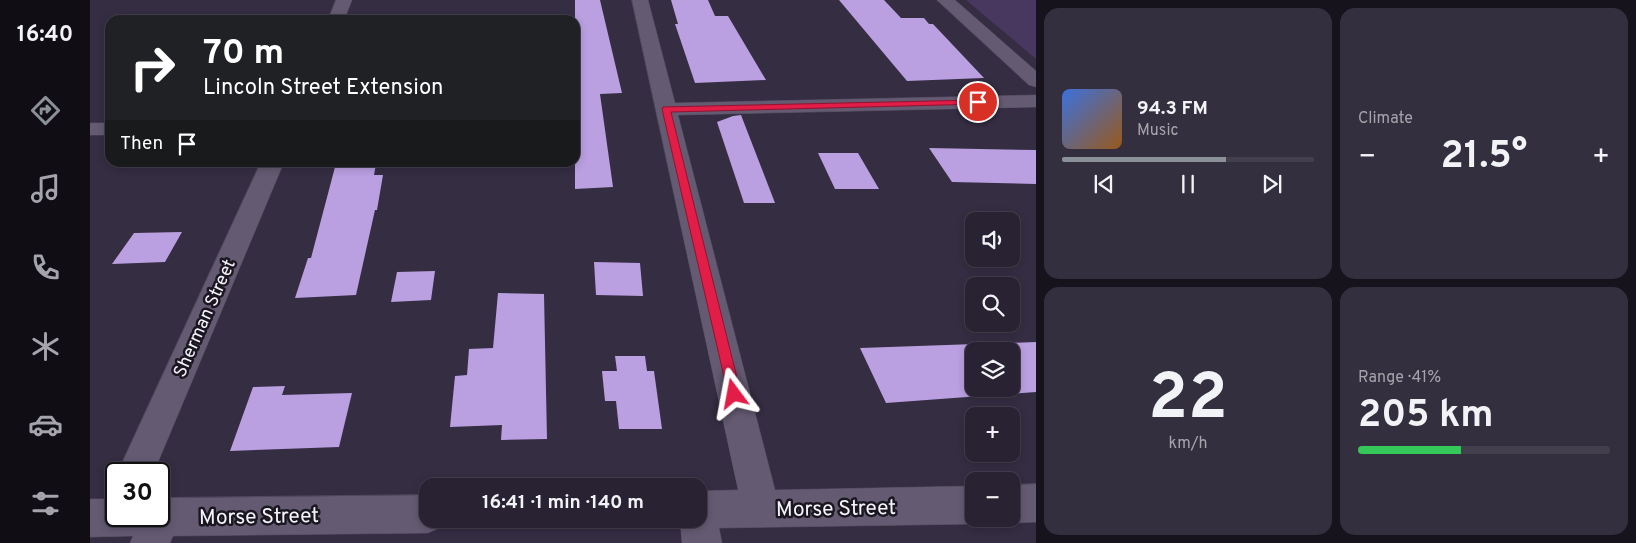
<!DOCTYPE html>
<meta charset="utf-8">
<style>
:root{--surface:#282232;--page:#342f3e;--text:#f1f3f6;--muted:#a5a4ac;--line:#443f4d;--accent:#8c9099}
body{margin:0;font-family:Overpass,sans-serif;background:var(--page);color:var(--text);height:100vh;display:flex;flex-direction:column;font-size:19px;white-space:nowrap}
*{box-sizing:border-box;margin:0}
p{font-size:16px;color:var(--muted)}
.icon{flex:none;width:28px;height:28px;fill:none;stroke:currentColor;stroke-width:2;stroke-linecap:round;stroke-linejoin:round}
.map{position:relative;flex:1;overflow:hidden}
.panel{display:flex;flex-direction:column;gap:8px;padding:8px;background:#16131c;width:600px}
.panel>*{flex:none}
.top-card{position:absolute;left:15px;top:15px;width:475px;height:152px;border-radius:15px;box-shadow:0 2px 8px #0003,0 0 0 1px var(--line);background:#202124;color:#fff;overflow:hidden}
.tools{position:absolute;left:875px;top:212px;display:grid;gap:10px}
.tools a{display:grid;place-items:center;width:55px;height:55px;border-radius:10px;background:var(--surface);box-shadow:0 2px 8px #0003,0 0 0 1px var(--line);font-size:25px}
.speed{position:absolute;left:15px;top:462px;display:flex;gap:10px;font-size:25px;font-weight:700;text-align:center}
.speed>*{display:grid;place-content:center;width:65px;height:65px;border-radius:50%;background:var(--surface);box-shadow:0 2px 8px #0003,0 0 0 1px var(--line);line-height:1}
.speed .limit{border:2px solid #111;border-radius:8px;background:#fff;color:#111}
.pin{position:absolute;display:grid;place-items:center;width:42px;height:42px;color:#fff;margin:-21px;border:2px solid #fff;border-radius:50%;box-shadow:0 1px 5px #0007}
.me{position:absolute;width:55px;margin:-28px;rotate:347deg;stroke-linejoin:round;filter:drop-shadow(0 0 4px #0008)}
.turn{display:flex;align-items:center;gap:18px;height:105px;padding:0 15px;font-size:22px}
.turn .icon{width:65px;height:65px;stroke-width:2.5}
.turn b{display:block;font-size:35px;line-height:42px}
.then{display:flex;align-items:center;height:48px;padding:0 15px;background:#0003;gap:10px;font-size:19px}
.big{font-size:38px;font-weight:700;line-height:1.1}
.panel .tile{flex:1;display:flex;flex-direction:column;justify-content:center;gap:8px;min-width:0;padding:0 18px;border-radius:15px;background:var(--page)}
.panel .dial{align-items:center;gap:0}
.dial b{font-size:65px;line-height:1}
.song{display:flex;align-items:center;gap:15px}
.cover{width:60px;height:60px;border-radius:8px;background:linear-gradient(135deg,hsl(220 70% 55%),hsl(30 70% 35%))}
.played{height:5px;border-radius:2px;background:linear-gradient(90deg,var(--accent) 65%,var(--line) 65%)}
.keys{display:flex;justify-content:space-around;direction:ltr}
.heat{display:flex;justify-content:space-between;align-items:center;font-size:28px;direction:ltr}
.charge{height:8px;border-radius:4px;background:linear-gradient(90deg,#34c759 41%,var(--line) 0)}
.panel .tiles{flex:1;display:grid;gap:8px;grid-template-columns:repeat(2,1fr)}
.trip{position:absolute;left:329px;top:478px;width:288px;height:50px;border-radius:15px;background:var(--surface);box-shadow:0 2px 8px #0003,0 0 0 1px var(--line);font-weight:700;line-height:50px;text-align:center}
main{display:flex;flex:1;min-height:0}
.menu{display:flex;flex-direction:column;width:90px;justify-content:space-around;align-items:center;background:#100e14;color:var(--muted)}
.menu .icon{width:35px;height:35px}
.menu .on{color:var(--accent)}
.menu b{font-size:22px;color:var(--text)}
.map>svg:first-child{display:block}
</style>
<main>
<nav class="menu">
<b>16:40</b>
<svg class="icon on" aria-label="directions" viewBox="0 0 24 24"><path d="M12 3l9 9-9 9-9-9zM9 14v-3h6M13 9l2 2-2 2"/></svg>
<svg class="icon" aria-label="music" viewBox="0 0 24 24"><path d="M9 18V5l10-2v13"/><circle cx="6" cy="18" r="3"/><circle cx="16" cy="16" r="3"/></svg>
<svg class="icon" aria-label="phone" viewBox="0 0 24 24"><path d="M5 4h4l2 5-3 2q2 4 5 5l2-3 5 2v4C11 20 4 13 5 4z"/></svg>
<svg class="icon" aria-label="climate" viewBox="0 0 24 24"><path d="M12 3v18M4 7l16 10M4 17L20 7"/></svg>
<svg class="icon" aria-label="car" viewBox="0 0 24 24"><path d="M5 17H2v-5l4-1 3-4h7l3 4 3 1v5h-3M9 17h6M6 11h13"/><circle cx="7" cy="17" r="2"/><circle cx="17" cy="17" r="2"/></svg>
<svg class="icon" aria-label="filters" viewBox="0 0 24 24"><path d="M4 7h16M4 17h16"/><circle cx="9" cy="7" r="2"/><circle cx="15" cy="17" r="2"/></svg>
</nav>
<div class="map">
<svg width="946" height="543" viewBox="0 0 946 543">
<rect width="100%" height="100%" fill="#352d42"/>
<path fill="#48375f" d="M876 0H946V59Z"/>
<path fill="#ba9fe1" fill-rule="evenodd" d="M485 0H510L532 93 510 94 523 187 485 189Z
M581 0H618L625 16H638L676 80 605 83 585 24H588Z
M749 0H794L811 18H834L839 24H843L894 78 817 81Z
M651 115 685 203H654L627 122 643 116Z
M839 148 946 150V184L862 182Z
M728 153H768L789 189H745Z
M286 164 284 175H293L287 210H285L266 295 205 298 218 258H221L245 167Z
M92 232 75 262 22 264 44 233Z
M504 262 550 263 553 296 506 295Z
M345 271 341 300 301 302 307 272Z
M408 293 454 294 457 439 411 440 412 425 360 427 365 376 377 375 379 349 403 348Z
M946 342V392L796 403 770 348ZM884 351H921V389H884Z
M525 356H555L557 371H564L572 429H529L526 401H515L512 371H527Z
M195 386 192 395 262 393 249 447 140 451 163 387Z"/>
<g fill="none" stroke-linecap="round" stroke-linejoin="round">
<g stroke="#514a5b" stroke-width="1">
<path id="minor" d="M246 0H262L254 20H238Z
M542 0H558L585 103 946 95V107L588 115 685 490 884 486V519H896L884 524 629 528 632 543H592L590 519H608V491L648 490Z
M847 0H865L946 71V87L939 85Z
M0 123H20V135H0Z
M171 162H194L63 474H27Z
M946 484V522L921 523 911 519H921V485Z
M338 495V519H355L351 527 338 533 83 536 80 543H40L43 536 0 537V499H26V516H69V498Z"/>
</g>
<use href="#minor" fill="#645a72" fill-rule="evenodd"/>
</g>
<path fill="#e11d48" stroke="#92132f" d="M888 100 892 102 891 104 581 112 651 394 649 398 644 400 639 398 572 109 573 107Z"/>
<g text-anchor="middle" stroke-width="5" stroke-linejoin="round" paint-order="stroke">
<g font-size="18" fill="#f7f3fe" stroke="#1b1721">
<text transform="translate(114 318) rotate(-66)" y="6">Sherman Street</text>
</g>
<g font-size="21" fill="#f7f3fe" stroke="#1b1721">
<text transform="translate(746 508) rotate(-1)" y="7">Morse Street</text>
<text transform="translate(169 516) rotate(-1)" y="7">Morse Street</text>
</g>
</g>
</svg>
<div class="tools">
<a><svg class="icon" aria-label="sound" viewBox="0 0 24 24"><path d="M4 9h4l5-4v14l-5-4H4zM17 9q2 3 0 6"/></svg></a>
<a><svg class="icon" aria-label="search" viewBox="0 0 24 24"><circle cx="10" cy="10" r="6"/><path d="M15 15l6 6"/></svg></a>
<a><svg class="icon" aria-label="layers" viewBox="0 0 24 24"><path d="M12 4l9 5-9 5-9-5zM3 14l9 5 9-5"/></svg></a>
<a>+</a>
<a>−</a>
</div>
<div class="speed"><div class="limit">30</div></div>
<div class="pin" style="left:888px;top:102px;background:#d93025"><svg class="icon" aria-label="arrive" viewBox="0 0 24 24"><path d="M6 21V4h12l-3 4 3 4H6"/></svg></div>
<svg class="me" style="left:644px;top:394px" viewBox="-20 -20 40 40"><path d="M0-17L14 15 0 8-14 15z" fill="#e11d48" stroke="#fff" stroke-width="4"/></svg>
<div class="trip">16:41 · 1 min · 140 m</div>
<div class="top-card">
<div class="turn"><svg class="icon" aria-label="right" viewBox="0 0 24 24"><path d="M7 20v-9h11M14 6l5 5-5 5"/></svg><div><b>70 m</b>Lincoln Street Extension</div></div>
<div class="then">Then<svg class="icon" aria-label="arrive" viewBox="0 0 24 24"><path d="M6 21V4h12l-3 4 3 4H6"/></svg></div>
</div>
</div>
<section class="panel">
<div class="tiles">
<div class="tile">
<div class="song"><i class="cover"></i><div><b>94.3 FM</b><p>Music</p></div></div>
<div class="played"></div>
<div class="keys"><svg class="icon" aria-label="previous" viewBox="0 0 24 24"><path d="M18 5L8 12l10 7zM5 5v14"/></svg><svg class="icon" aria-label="pause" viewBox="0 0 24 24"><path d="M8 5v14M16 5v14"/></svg><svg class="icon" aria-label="next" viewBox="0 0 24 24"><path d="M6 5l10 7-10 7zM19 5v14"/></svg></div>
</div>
<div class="tile"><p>Climate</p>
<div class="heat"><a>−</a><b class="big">21.5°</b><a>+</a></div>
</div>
<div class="tile dial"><b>22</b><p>km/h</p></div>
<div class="tile"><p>Range · 41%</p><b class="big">205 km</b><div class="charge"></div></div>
</div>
</section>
</main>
